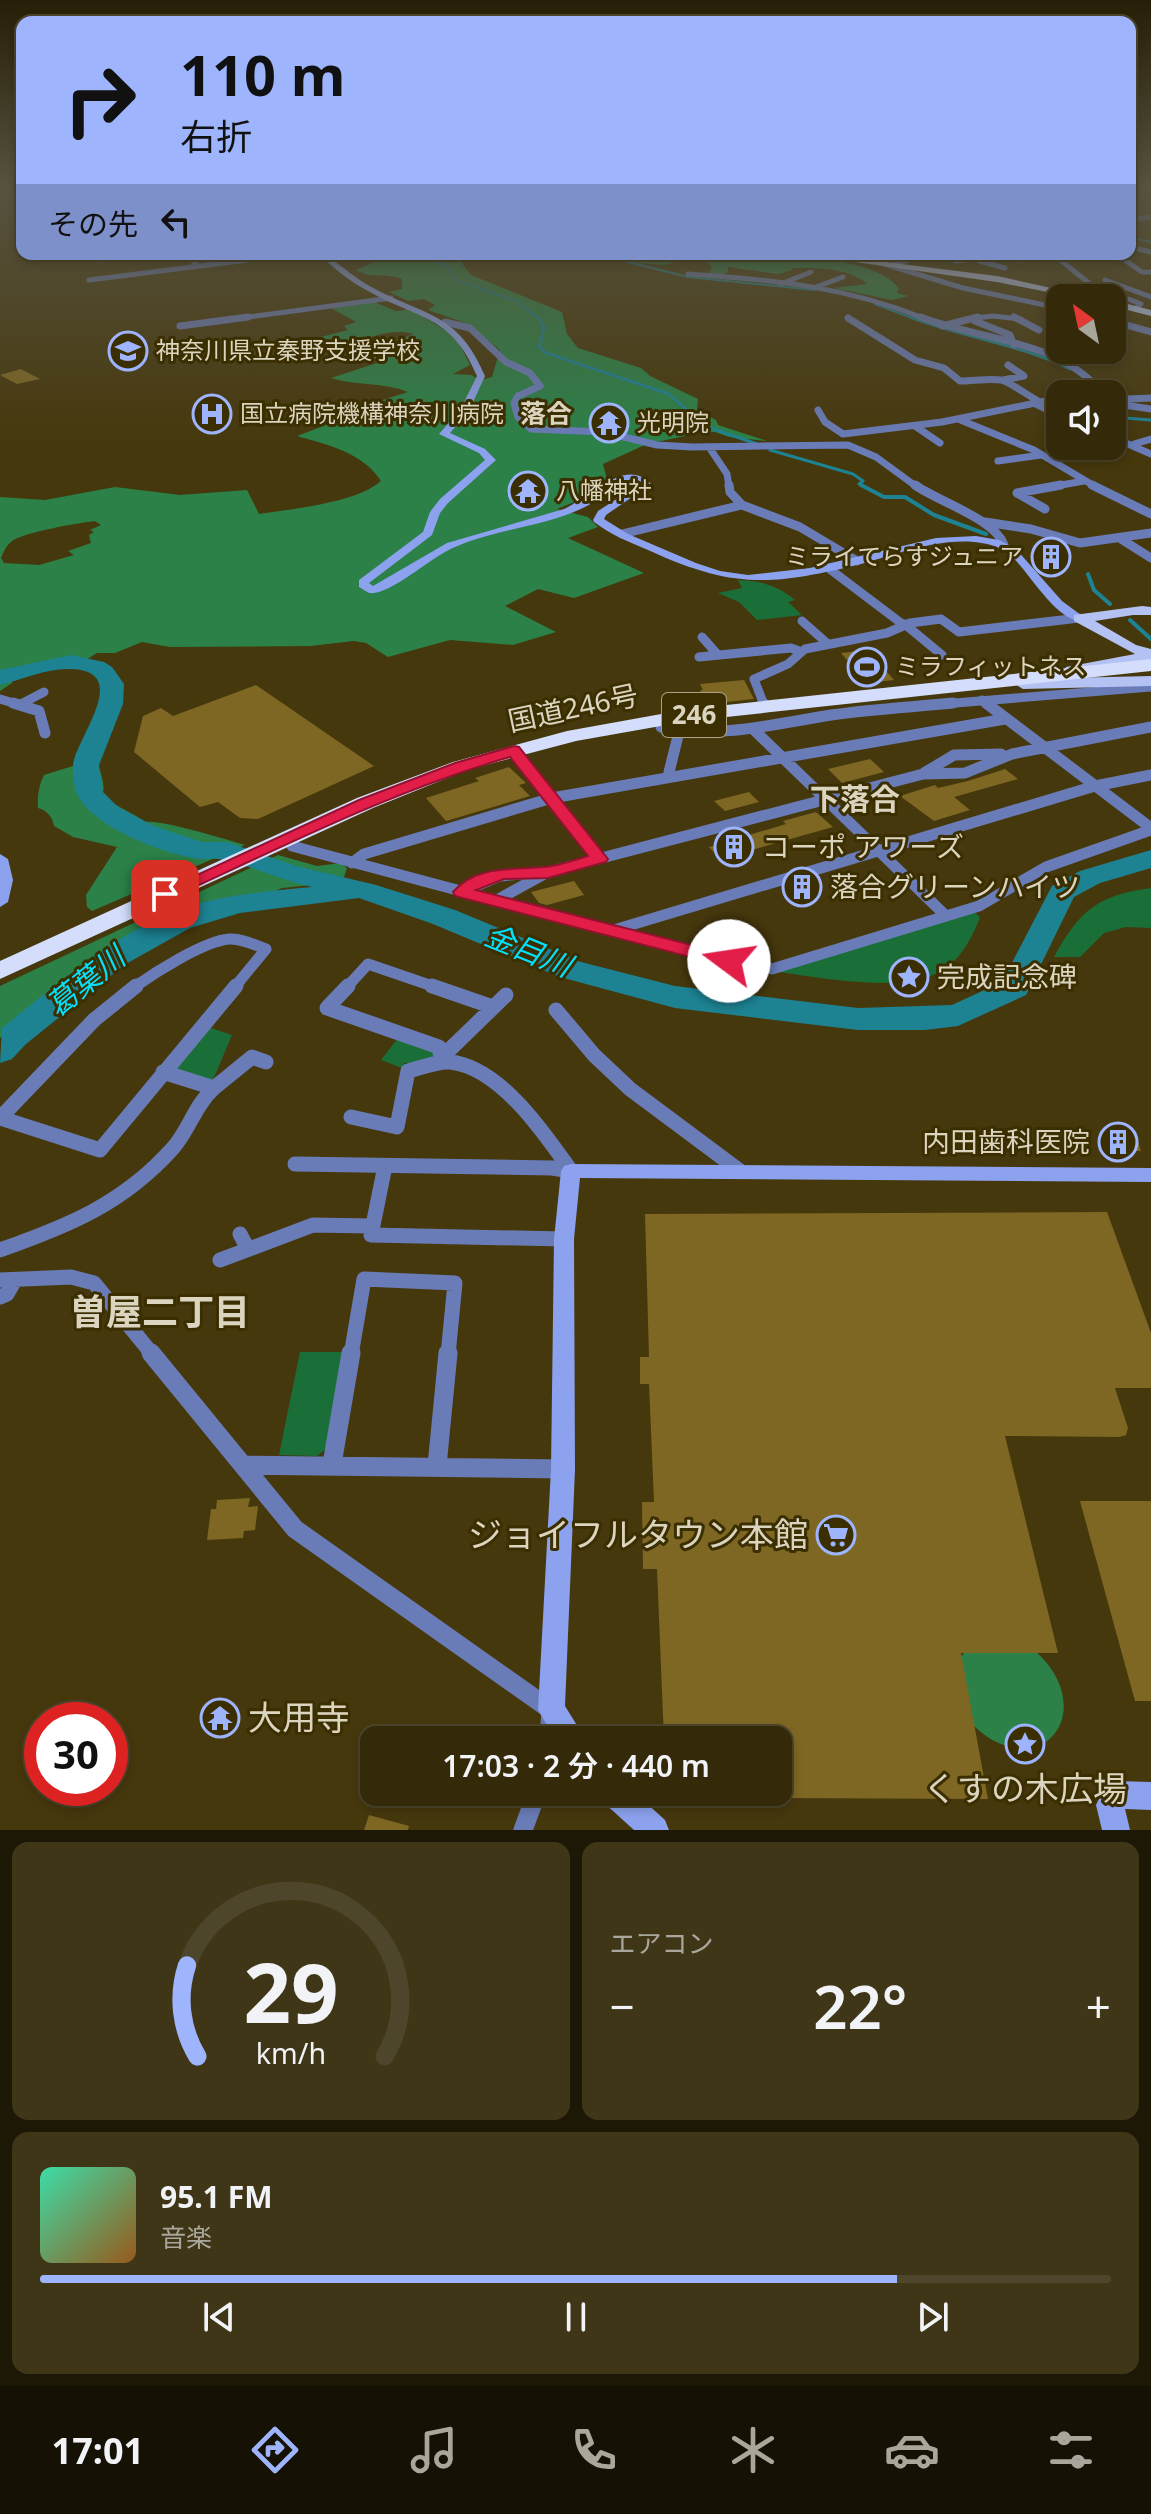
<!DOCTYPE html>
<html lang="ja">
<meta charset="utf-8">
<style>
:root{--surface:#342a0a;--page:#3f3618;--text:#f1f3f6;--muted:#a9a79c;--line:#4e462b;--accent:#9eb4fd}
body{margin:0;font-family:"Noto Sans","Noto Sans JP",sans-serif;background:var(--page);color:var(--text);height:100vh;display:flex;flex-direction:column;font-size:30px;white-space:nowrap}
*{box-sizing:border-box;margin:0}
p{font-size:26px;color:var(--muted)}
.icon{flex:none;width:44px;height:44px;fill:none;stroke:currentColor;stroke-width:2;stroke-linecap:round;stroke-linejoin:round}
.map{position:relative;height:1830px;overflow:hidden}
.drawer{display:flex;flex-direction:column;gap:12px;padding:12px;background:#1d1706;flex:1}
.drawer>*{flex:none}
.hud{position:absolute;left:16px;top:16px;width:1120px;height:244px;border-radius:16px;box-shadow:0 4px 12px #0003,0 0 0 2px var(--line);background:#9eb4fd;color:#111;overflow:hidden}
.needle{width:52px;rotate:327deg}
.tools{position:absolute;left:1046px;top:284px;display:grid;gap:16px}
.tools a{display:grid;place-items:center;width:80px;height:80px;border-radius:16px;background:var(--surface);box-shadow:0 4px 12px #0003,0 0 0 2px var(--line);font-size:40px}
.speed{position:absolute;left:24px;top:1702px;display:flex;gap:16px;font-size:40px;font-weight:700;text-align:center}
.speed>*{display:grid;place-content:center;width:104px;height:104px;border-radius:50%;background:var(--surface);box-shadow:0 4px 12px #0003,0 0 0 2px var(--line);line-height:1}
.speed .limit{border:12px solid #d22;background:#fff;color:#111}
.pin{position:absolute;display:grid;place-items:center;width:68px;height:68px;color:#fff;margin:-34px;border-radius:16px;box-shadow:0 4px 12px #0006}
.me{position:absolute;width:88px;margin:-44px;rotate:284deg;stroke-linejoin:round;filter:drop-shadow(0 0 6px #0008)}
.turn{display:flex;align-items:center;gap:28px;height:168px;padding:0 32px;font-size:36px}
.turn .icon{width:104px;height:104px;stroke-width:2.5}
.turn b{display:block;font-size:56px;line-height:68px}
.then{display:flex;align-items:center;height:76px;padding:0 32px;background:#0003;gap:16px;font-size:30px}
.big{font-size:60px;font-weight:600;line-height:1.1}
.drawer .tile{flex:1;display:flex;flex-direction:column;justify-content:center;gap:12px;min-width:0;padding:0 28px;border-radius:16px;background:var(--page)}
.drawer .dial{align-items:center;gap:0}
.dial svg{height:208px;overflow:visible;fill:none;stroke:var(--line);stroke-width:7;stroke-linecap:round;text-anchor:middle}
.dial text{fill:var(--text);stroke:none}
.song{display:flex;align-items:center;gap:24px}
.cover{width:96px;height:96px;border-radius:12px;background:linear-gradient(135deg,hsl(160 70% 55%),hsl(30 70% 35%))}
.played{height:8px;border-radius:4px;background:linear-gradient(90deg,var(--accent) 80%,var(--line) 80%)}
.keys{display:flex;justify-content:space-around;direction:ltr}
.heat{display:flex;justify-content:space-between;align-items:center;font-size:44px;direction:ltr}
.drawer .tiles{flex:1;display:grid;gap:12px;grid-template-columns:1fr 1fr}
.tile:last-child{grid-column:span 2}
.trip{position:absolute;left:360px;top:1726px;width:432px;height:80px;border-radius:16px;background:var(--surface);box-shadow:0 4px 12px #0003,0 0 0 2px var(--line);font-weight:600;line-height:80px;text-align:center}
.tab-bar{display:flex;height:128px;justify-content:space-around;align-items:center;background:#151104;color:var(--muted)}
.tab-bar .icon{width:56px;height:56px}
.tab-bar .on{color:var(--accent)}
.tab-bar b{font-size:36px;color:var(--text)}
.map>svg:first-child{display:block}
</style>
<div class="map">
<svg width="1151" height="1830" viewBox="0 0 1151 1830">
<rect width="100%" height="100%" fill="#46380d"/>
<path fill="#1a6f39" d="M738 580C761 581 777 585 795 600L788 602 802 615 757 620 739 602 718 593 742 588Z
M1151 888V928L1126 927 1104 933 1080 957H1054C1079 911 1098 895 1151 888Z
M973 911 980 917C974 934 962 957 946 968 908 995 823 978 779 972Z
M208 1027 232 1035 213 1080 178 1071 175 1065Z
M398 1038 432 1050 434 1056 428 1063H404L402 1068 381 1060Z
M300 1352H342L327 1448 317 1456 279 1455Z"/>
<path fill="#2b8148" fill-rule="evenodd" d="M358 254H461L463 265 471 275 562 312 567 334 578 348 641 368 650 376 698 399 697 410 716 420 718 425 767 441 729 437 715 432 699 433 647 444 603 464 607 479 582 499 557 509 588 517 598 527 568 538 644 573 574 598 538 589 505 606 556 632 513 645 450 640 388 657 366 643 354 641 310 646 170 647 142 642 115 653H97L73 668H52L13 677 12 683 0 691V497L45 500 115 487 180 495 247 490 259 514C292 509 356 503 381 481 362 452 328 445 297 436L326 425 348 411 408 392C383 382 357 386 331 378L380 362 368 354 413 334C380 324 348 355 313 339L348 330 344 326 356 322 331 308 374 302 396 311 411 309 456 337 470 365 453 374 471 375 481 380 492 377 500 350 468 324 428 310 435 305 424 299 408 301 389 292 402 289V279C384 272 373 280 356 270L372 263ZM95 521 101 525 90 530 94 532 89 535 91 543 68 551 74 555 39 565 4 563 1 558C4 551 6 546 12 541 25 532 78 523 95 521Z
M635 254H653L652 257 677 254 825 257 826 260C847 261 888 271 899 289L897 293 908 296 892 300 834 288 867 284C848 267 815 268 791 268L792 270 778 274 728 267V272L719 276 709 275 712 266 697 257 664 265 626 262Z
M91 747C95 762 108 782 102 795 116 807 132 812 145 822 160 819 225 839 245 845L92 911 87 907 86 895 117 847 73 837 54 826C53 818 47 810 38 808 37 798 39 784 44 775L73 766 76 753Z
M278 855 317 866 341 863 347 868 344 877 332 883 282 888 271 893 210 904 171 918 90 960 51 998 0 1038V986Z
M1030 1647C1096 1698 1056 1777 989 1738 982 1733 971 1725 967 1717 960 1703 960 1678 958 1662L967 1648Z"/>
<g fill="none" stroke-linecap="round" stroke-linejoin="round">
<path stroke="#1d8393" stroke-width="2" d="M1130 237 1151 242
M422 254 447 267 456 280 518 302 539 319
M596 254 688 277 815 290
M875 304 915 319"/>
<path stroke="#1d8393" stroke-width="3" d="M538 317 544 328 539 347 546 353 669 394 705 426 757 444
M910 317C963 337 1019 344 1070 369
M1112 417 1151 420
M770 450 853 474 863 481 859 484 865 487"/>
<path stroke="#1d8393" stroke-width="4" d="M861 485 884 497H905L934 515 986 534
M1088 574 1094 590 1110 604
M1130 620 1151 639"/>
<path fill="#1d8393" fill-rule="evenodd" d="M71 655 104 662 112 667 124 684 123 704 99 765 103 792 118 807 154 826 202 842H227L296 866 376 885 455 910 581 962 675 986 858 1008 952 1005 1002 982 1052 886 1080 871 1151 850V868L1100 883 1074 897 1026 995 958 1026 925 1030H858L675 1008 560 977 433 924 359 898 240 913 190 928 124 965 26 1044 12 1059 0 1063 2 1028C59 983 115 932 185 908 226 894 269 891 312 887 282 880 254 867 225 860 217 858 208 859 200 859 166 855 95 828 78 796 74 790 73 774 73 766 75 739 134 671 71 669 47 668 23 679 0 685V670Z"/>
</g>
<path fill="#7d6723" d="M21 369 40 379 17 384 0 375Z
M868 650 894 680 867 683 841 653Z
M744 680 754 699 708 704 700 690H703L700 684Z
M256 685 374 766 258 819 240 818 218 802 200 807 134 752 143 716 161 708 173 716Z
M870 759 884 772 842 783 828 769Z
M509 767 526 783 519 785 530 796 446 821 426 798 479 781 475 778Z
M1005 769 1018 779 954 797 970 810 934 821 900 796 935 785 938 788 968 781Z
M749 792 759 802 725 811 714 801Z
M816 812 833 827 720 859 709 847 786 824 783 821Z
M574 881 584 895 547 905 539 903 531 892Z
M1112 1131 1135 1132 1141 1151 1106 1150 1100 1132Z
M1107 1212 1151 1333V1388H1115L1128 1428 1126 1435 1119 1437 1005 1436 1058 1653H961L988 1799 778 1798V1740H664L657 1569H643L642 1502H654L649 1384H640V1357H649L645 1214Z
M250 1498 248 1507 258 1506 255 1530 244 1531 243 1538 207 1540 211 1509H216L217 1500Z
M1080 1501H1151V1701H1135Z
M369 1815 409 1826 408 1830H364Z"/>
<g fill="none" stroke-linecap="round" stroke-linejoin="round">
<path stroke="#6a7cb8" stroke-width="5" d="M1130 220 1151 217
M1130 247 1151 252
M186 254 198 266
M928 254 957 261 1001 255
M1053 254 1090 284 1141 304 1136 308
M101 260 173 254
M1016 260 1058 258
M874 261 963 288 1060 308
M979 261 1005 268
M1126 261 1142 272H1151
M894 264 929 254
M688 274C775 280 844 286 926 319
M89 280 295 254
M1105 280 1151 297
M781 284 811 272
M816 287 843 277
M233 319 391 298
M966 319 993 316 1021 319"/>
<path stroke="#6a7cb8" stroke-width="7" d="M921 317C982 341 1060 339 1103 394
M1014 317 1039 330
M848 318 915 360 944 368 960 381C973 381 989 378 1001 380 1009 381 1031 398 1042 403
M975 321 1010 335 1014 345
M1112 321 1151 332
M445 322 470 328 506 362 530 373 540 386 518 396 514 403 518 417 531 429 604 432 657 445 692 447 848 445 876 457 917 487
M180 326 248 317
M942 326 978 317
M1003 380 1024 376 1008 365
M1112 403 1151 409
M1036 404 1060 416
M1128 406 1127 399 1151 398
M818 410 825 422 843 434 942 422 1060 398
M958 419 1034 450 1096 487
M915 426 940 443
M1112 437 1151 454
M1134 444 1151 439
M709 447 727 474 729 487
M998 461 1041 455
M1050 487 1084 481"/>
<path stroke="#6a7cb8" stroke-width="9" d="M729 485 730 492 742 505 800 527 857 561
M915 485C937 501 995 519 1004 545
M1092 485 1151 514
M1045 509 1017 493 1061 485
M985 522 1031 529 1080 543 1151 533
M622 534 742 505
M1121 539 1151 558
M827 567 901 623 909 625
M802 621 828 644
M907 626 942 655
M702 637 718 655
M699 657 791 648 799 651
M0 699 20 705
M982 700 989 705
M21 704 44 692
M764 705 754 679 788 664 805 649 887 633 910 623 941 619 959 632 1079 618
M931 705 1151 687"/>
<path stroke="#6a7cb8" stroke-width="11" d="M13 703 39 711 45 733
M763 703 765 707
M986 703 1151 828
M661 727C719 739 774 724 831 715 872 709 913 707 953 703
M753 729 944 914
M514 751 599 859
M924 773 954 755 1001 754
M671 776 669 772 679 732
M292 846 611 931 772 969 979 906 1046 867 1151 830
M352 863 364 854 552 798 1005 719
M462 892 500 876 542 872
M495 901 548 872 923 774 965 773 1012 754 1151 727
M614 930 1095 786 1151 775
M133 988C154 973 204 941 229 939 241 938 255 945 266 949L234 988
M346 988 368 964 438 988"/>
<path stroke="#6a7cb8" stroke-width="15" d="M136 986 94 1020 0 1118 100 1150 236 986
M348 986 327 1008 439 1047 441 1058 450 1062
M432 986 493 1007
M556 1010 594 1055 630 1089 740 1171
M441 1058 506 995
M214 1088 252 1057 266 1062
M351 1117 397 1127 408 1071C420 1068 438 1061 450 1062 500 1067 545 1134 571 1171
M295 1164 552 1168 571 1171
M385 1166 371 1235 564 1239
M240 1234 248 1249
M0 1250C68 1226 123 1204 173 1148 189 1130 195 1105 214 1088L163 1072
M220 1260 313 1225 372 1226
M0 1280 71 1277 94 1283 153 1355
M0 1297 7 1294 15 1280
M351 1355 364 1279 455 1283 448 1355"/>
<path stroke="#6a7cb8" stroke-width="19" d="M151 1353 295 1529 551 1710 549 1740
M332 1464 351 1353
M243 1465 563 1469
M437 1466 448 1353
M523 1830 537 1792"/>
<path fill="#8ca2ee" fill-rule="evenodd" d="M318 254H325C342 266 358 281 377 290 430 317 459 315 485 376L469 411 450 433 485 449 496 460 448 503 440 513 432 535 369 583 373 586 447 543 564 509C590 497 626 456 651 484L606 515 604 519 628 534 696 563 720 571 748 575 810 568 936 538 976 536 999 540 1016 549 1062 601 1085 618 1083 621C1056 623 1028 569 1008 553 999 546 985 543 974 542 935 539 898 554 861 564 771 586 733 589 648 550 629 542 611 535 594 522L593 520 598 511 640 484 632 479C613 483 601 499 585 507 540 529 488 529 445 552 428 561 387 596 370 593 368 593 361 588 359 587V580L423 532 430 512 440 499 485 460 479 453 439 434 460 410 477 376C451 314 419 320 368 291 350 282 333 267 318 254Z
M0 854 8 859 13 880 8 902 0 907Z
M571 1164 1151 1168V1182L580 1178 574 1239 575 1469 565 1706 586 1740H556L538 1710 551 1469 554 1239 561 1171 564 1166Z
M1116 1781 1151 1782V1810L1125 1809 1130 1830H1102L1096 1805 1106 1785Z
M599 1792H634L665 1820 669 1830H634L603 1802Z"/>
<path fill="#b3c2f3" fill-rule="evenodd" d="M798 254H822L997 276 1097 298H1078L997 282Z
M1112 300 1151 310V316L1112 306Z
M1142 606 1151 607V615H1133L1095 621 1136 645 1151 649V661L1066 673V667L1135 654 1074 621V615Z
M1151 676V686L1023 689 1015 684 1023 679Z"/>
<path fill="#d4defc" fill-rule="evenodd" d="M1151 659V671L689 721 576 741 467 770 373 808 0 979V961L357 798 453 762 567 731 689 709Z"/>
</g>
<linearGradient id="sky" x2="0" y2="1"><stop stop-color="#261f07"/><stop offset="0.42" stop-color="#575340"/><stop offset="1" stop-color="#575340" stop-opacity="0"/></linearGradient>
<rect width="1151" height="445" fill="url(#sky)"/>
<path fill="#e11d48" stroke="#92132f" stroke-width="2" d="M514 746 519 747 608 859 606 862 548 878 504 879 476 890 735 956 738 961 735 965 729 967 455 896 453 892C476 865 512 870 544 867 559 866 574 860 588 856L510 757C392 791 282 847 171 898L165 899 156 894 359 800 455 763Z"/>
<defs>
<g id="school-ring" transform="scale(2)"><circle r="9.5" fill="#3b2e01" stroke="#9eb4fd" stroke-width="1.5"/><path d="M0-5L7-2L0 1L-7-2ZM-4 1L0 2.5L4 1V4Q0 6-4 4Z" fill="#9eb4fd"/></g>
<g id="hospital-ring" transform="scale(2)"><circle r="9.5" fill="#3b2e01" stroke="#9eb4fd" stroke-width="1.5"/><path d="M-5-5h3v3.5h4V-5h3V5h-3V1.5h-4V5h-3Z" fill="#9eb4fd"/></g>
<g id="temple-ring" transform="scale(2)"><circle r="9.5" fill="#3b2e01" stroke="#9eb4fd" stroke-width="1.5"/><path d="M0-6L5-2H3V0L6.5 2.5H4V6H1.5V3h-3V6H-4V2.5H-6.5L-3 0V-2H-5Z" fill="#9eb4fd"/></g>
<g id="building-ring" transform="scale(2)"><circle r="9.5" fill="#3b2e01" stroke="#9eb4fd" stroke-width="1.5"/><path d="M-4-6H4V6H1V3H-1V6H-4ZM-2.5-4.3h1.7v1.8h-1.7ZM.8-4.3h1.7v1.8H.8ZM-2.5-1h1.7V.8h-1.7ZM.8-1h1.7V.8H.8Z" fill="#9eb4fd"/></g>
<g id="stadium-ring" transform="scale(2)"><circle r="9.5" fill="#3b2e01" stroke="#9eb4fd" stroke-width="1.5"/><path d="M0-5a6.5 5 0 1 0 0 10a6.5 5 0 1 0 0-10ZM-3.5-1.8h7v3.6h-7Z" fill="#9eb4fd"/></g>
<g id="sight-ring" transform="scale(2)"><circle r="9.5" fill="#3b2e01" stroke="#9eb4fd" stroke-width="1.5"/><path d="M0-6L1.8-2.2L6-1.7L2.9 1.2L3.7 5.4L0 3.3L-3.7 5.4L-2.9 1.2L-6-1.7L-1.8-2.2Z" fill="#9eb4fd"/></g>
<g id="supermarket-ring" transform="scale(2)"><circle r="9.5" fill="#3b2e01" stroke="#9eb4fd" stroke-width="1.5"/><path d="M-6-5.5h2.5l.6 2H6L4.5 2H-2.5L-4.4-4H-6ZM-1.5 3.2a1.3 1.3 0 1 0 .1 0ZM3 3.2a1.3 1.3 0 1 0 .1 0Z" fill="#9eb4fd"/></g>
</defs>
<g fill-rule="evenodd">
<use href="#school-ring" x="128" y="351"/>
<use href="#hospital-ring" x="212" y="414"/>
<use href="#temple-ring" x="609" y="423"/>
<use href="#temple-ring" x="528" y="491"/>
<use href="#building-ring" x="1051" y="557"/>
<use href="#stadium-ring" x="867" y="667"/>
<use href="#building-ring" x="734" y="847"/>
<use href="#building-ring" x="802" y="887"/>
<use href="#sight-ring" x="909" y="977"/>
<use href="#building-ring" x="1118" y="1142"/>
<use href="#supermarket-ring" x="836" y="1535"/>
<use href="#temple-ring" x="220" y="1718"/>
<use href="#sight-ring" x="1025" y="1744"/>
</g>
<g text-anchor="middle" stroke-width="6" stroke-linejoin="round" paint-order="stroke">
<g font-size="24" fill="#dbd4be" stroke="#3b2e01" text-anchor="start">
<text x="156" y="359">神奈川県立秦野支援学校</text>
<text x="240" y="422">国立病院機構神奈川病院</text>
<text x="637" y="431">光明院</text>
<text x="556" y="499">八幡神社</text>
<text x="1023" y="565" text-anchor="end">ミライてらすジュニア</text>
<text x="895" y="675">ミラフィットネス</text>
</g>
<g font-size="26" font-weight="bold" fill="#dbd4be" stroke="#3b2e01">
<text x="546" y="423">落合</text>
</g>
<rect fill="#3b2e01" stroke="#aba285" stroke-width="2" x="662" y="693" width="64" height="44" rx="6"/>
<g font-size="26" font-weight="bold" fill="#dbd4be">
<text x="694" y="724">246</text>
</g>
<g font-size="28" fill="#dbd4be" stroke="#3b2e01">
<text transform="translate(573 708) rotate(-12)" y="10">国道246号</text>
</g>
<g font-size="28" fill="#dbd4be" stroke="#3b2e01" text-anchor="start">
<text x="762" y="857">コーポ アワーズ</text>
<text x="830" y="897">落合グリーンハイツ</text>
<text x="937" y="987">完成記念碑</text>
<text x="1090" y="1152" text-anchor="end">内田歯科医院</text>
</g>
<g font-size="30" font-weight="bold" fill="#dbd4be" stroke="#3b2e01">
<text x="855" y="810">下落合</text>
</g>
<g font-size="30" font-style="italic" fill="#04e1fd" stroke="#3b2e01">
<text transform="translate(528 951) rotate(22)" y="10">金目川</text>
<text transform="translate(86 982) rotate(-39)" y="10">葛葉川</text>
</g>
<g font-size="34" fill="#dbd4be" stroke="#3b2e01" text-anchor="end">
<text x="808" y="1547">ジョイフルタウン本館</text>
<text x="248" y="1730" text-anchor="start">大用寺</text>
<text x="1025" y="1801" text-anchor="middle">くすの木広場</text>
</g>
<g font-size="36" font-weight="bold" fill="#dbd4be" stroke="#3b2e01">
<text x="160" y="1325">曽屋二丁目</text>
</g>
</g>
</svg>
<div class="tools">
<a><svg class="needle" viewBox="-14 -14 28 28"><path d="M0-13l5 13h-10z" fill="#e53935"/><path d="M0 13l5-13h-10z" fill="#a9a79c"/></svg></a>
<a><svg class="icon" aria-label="sound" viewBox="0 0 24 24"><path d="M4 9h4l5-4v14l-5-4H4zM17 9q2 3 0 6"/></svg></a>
</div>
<div class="speed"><div class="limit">30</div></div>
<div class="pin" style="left:165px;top:894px;background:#d93025"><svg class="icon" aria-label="arrive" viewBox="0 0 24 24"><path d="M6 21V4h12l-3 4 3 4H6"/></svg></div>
<svg class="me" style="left:729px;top:961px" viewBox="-20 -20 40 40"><circle r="19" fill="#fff"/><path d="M0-13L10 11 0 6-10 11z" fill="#e11d48"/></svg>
<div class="trip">17:03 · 2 分 · 440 m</div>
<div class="hud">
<div class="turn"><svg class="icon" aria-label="right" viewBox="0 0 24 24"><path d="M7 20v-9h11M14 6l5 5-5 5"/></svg><div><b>110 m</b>右折</div></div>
<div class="then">その先<svg class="icon" aria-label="left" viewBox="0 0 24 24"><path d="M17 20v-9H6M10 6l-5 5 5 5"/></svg></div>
</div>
</div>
<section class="drawer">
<div class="tiles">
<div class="tile dial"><svg viewBox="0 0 100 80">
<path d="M14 69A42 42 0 1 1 86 69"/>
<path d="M14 69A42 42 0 0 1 10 34" stroke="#9eb4fd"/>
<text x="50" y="56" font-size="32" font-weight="700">29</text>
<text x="50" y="72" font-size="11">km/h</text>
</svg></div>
<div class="tile"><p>エアコン</p>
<div class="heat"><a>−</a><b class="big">22°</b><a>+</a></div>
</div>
<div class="tile">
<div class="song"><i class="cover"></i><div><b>95.1 FM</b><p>音楽</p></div></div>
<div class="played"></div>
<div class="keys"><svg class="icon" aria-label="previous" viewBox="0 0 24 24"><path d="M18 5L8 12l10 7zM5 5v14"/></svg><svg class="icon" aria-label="pause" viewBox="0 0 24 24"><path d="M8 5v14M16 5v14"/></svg><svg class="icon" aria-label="next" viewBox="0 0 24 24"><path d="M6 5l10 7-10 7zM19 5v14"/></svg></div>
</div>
</div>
</section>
<nav class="tab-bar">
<b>17:01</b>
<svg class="icon on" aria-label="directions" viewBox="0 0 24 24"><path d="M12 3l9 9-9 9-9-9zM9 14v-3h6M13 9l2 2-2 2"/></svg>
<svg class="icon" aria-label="music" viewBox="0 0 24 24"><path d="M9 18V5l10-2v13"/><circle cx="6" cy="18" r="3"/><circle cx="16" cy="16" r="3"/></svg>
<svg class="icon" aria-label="phone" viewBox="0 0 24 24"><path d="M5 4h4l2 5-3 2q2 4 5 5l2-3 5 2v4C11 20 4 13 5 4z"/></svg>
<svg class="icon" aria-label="climate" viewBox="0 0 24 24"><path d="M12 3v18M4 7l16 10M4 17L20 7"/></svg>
<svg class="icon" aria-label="car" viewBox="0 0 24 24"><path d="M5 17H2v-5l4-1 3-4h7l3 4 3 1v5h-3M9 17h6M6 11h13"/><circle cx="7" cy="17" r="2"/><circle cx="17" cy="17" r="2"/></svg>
<svg class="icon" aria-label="filters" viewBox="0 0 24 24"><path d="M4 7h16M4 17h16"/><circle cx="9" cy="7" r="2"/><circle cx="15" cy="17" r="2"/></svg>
</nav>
